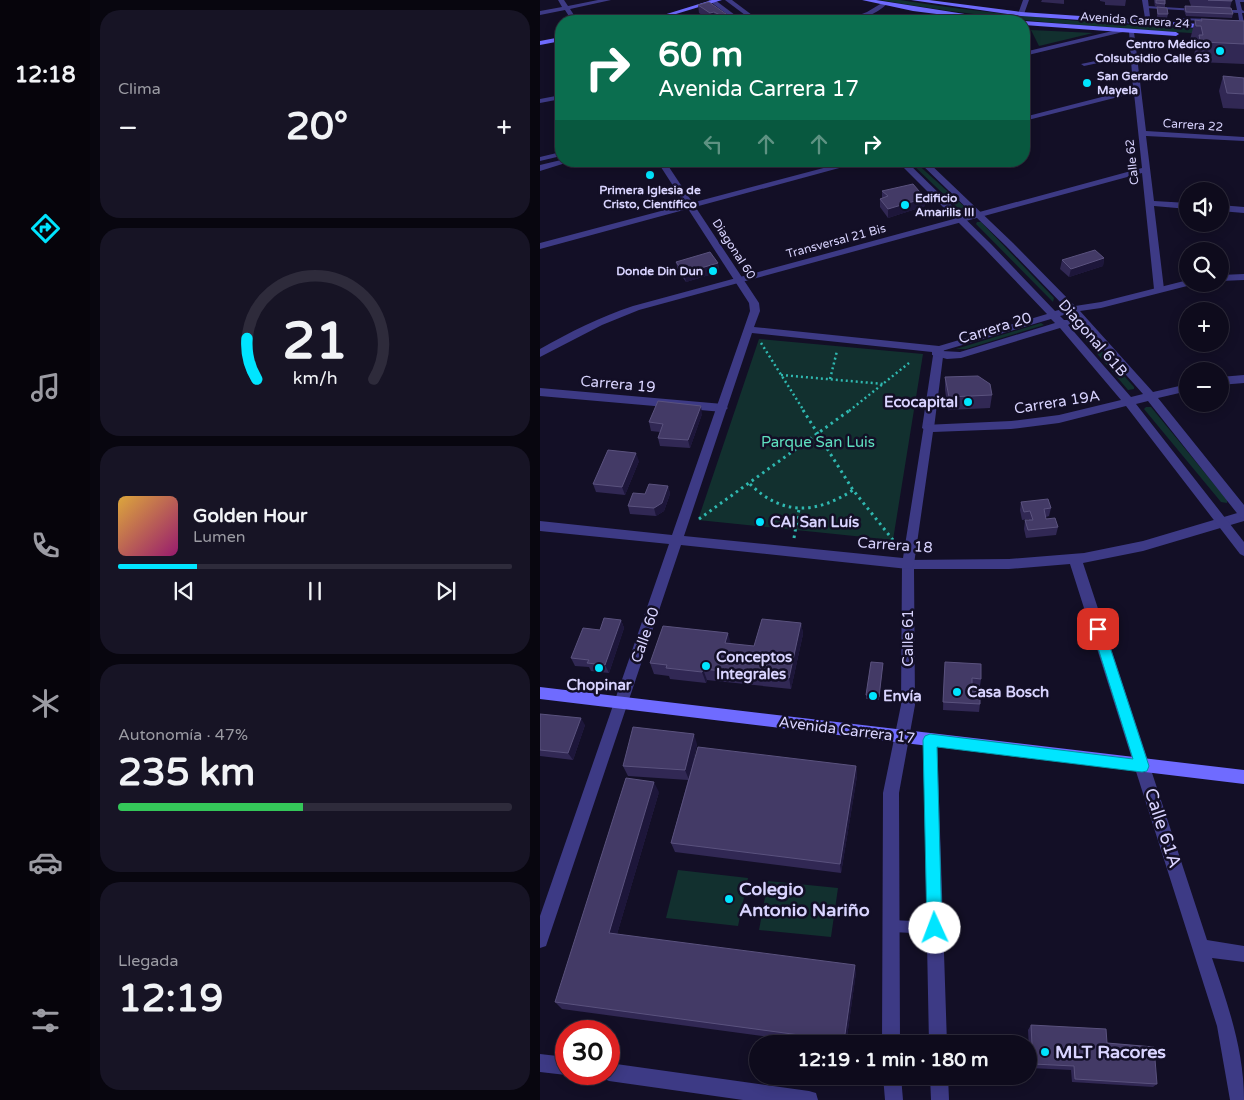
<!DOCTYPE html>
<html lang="es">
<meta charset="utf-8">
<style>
:root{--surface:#0e0b1c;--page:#171425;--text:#f1f3f6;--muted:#9b9ba3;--line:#2e2b3b;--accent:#00e5ff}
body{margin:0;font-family:"Varela Round",sans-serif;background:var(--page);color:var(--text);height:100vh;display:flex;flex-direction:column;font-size:19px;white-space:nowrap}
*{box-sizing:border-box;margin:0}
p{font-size:16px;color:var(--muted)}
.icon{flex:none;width:28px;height:28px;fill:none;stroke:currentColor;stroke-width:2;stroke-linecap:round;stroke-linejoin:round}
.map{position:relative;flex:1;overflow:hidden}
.drawer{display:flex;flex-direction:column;gap:10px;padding:10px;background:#08060f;width:450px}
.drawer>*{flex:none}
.guide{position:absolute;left:15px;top:15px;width:475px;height:152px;border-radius:20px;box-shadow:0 2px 12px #0003,0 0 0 1px var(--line);background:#0b6e4f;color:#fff;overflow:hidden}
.controls{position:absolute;left:639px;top:182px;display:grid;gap:10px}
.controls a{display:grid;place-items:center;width:50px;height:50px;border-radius:50%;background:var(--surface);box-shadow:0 2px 12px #0003,0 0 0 1px var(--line);font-size:25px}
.speed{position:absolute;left:15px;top:1020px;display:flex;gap:10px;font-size:25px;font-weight:700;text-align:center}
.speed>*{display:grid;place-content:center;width:65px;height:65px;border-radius:50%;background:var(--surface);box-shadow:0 2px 12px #0003,0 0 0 1px var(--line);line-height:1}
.speed .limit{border:8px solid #d22;background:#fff;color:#111}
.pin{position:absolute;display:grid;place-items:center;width:42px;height:42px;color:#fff;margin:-21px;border-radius:10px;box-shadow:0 2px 8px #0006}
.me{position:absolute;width:55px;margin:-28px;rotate:358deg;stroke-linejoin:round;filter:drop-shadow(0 0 4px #0008)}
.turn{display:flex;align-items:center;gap:18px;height:105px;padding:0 20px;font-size:22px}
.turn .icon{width:65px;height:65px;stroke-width:2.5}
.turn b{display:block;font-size:35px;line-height:42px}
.lanes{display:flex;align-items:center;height:48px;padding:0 20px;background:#0003;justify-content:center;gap:25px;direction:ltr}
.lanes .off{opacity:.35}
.big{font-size:38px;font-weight:700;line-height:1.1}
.drawer .card{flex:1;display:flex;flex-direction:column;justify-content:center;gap:8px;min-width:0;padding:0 18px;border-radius:20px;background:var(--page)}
.drawer .dial{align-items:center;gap:0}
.dial svg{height:130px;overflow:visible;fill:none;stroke:var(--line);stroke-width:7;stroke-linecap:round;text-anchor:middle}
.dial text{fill:var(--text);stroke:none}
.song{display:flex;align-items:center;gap:15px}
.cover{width:60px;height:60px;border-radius:8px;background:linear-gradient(135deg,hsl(40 70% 55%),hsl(320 70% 35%))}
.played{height:5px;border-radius:2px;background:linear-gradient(90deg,var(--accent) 20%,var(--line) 20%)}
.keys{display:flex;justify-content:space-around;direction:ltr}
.heat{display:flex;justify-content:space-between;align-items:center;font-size:28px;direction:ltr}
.charge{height:8px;border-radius:4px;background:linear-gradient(90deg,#34c759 47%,var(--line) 0)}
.trip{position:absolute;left:209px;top:1035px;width:288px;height:50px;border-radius:25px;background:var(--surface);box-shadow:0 2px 12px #0003,0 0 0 1px var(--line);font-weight:700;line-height:50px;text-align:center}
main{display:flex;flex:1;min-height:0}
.tabs{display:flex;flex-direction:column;width:90px;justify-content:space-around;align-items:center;background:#06040b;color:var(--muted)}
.tabs .icon{width:35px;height:35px}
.tabs .on{color:var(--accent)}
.tabs b{font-size:22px;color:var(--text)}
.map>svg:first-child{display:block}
</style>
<main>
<nav class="tabs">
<b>12:18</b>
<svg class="icon on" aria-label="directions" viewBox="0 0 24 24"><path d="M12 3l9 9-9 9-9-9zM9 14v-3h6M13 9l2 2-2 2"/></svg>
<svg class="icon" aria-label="music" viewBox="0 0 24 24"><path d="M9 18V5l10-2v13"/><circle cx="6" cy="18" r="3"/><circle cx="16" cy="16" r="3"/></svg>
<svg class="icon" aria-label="phone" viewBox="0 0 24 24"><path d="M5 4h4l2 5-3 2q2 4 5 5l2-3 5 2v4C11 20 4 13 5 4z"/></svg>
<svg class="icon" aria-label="climate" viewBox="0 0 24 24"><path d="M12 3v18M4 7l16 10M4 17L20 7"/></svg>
<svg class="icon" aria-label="car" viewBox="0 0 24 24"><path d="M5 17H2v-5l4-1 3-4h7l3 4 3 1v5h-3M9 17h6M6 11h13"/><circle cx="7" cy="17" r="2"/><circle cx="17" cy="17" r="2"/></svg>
<svg class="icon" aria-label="filters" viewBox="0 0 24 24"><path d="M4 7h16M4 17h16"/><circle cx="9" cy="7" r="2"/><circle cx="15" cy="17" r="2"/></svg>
</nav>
<section class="drawer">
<div class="card"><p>Clima</p>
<div class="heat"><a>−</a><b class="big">20°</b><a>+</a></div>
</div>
<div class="card dial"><svg viewBox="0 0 100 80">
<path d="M14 69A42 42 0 1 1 86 69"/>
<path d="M14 69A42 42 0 0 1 8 44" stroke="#00e5ff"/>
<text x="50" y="56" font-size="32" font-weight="700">21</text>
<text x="50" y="72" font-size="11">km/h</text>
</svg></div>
<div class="card">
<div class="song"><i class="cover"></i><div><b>Golden Hour</b><p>Lumen</p></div></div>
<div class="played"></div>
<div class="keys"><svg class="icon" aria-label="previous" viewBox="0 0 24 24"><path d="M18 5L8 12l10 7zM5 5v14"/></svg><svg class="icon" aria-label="pause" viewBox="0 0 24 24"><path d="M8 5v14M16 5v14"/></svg><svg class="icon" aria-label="next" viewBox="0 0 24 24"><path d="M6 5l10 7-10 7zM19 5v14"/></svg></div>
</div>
<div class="card"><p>Autonomía · 47%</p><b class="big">235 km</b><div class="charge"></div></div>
<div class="card"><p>Llegada</p><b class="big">12:19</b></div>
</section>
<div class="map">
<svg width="704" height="1100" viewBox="0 0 704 1100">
<rect width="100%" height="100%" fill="#130f26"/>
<path fill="#12302f" d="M340 0H360C474 18 589 26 704 31V36C582 30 460 21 340 0Z
M491 30 553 33 499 46Z
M369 161H374L426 208 420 210Z
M437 222H441L514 298 513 302 436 224Z
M501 323 504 325 426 349H416Z
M541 328 594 387V389L588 390 537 330Z
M219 339 383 354 353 540 158 520Z
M606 407H611L687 500V503L681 502 604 409Z
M138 870 208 878 198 926 126 918Z
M228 881 298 888 291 937 219 930Z"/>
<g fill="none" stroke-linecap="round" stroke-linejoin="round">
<path stroke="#2fb8b0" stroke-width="2.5" stroke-dasharray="2 3" stroke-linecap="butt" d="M221 343 264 411
M241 375 344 384
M290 379 297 351
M309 411 369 363"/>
<path stroke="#2fb8b0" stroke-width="3" stroke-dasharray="2.5 4" stroke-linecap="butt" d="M263 410 313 490 353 540
M210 484C242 516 277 514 313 490
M159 519 310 410
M254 538 259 509"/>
<path fill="#3d3a85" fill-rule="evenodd" d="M695 0H704V2H700L702 10 704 11V13H702L704 23 690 21 692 20H699L698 13 682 12 680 11 682 10H697Z
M607 6 656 9 658 10 656 11 605 8V7Z
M636 18 672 19 674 20 672 21 638 20H636Z
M594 53H596V55L544 66 541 64Z
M351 920 395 922 399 924 401 928 399 932 395 934 351 932 347 930 345 926 347 922Z"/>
<path fill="#3d3a85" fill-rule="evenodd" d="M18 0H24L28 6 58 0H71L30 9 38 21H32L25 10 0 15V11L22 7Z
M483 0H489L484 14 481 16 478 14Z
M602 0H608L611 25 606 24Z
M342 3 347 4C336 14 319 22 304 21L327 12Z
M589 31 594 32 606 131 704 137V141L606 136 614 201 648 203V209L614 206 624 289 622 291H616L614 289 602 173 99 310 62 325 0 357V349C30 332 60 317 93 306L602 168 594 93 484 121V117L593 89Z
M21 95V99L0 103V99Z
M310 161H325L0 249V243Z
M680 205 704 207V213L680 211Z
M399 346 404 349 394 428 388 432 382 428 394 349Z
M0 388 183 404 188 408 183 412 0 396Z
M704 511V521L603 551 543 563 667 940 704 946V962L672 958C688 1005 704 1050 704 1100H690L677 1026 530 564 469 569H374L375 705 359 793 360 1044H342L343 793 361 705 362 564 364 560 469 559 544 553 603 541Z
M390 733 395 735 397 740 407 1044H389L383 740 385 735Z
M0 1054 26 1057V1074H29L26 1075 0 1072Z
M69 1063 269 1091 276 1093 278 1100H203L69 1081 63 1078 61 1074H69Z
M343 1076H361L363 1100H345Z
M390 1076H408L409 1100H391Z"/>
<path fill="#3d3a85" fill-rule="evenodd" d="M168 0H175L203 21H196Z
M185 0H192L220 21H213Z
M581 29 584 31 583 32 484 56V52Z
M21 152V156L0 161V157Z
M21 160 32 161 0 171V165Z
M117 161H125L219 303 220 311 214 327 399 346 507 314 444 248 357 161H366L451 244 515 311 526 308 466 246 378 161H387L473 243 535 306 561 302 648 280V284H652L651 285 561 308 540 311 613 392 648 384V391L618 398 704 505V519L700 517 608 401 596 404 704 542V556L700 554 586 406 519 423 471 429 393 432 374 564 372 568 368 569 141 545 8 940 6 946 0 948V916L129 544 0 531V521L132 535 210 311 209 303ZM531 313 603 394 591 397 528 325 533 322 532 320H524L520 316ZM511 319 515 323 420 352 402 351ZM520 328 581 400 519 415 471 421 384 425 363 558 144 536 212 333 392 352V355L407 359 421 358Z
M704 274V280L680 281V275Z
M704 375V383L680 385V377Z"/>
<path fill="#6f6bff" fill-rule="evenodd" d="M172 0H182L113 21H104Z
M322 0H336L469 21H452L373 11Z
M371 0H389L481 12 704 27V31L481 16Z
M483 21H484L636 32 639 34 636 36 484 25Z
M21 37V41L0 45V41Z
M0 687 704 770V784L0 699Z"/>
</g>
<path fill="#312854" d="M502 0H524V4L501 2Z
M560 0H586L585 6 565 5V2L560 1Z
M614 0H625V7H615Z
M649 0H692L690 8 693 14 692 18 646 16 644 10 645 6H651Z
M169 2 187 21H178L175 19 171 21 159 13 158 5Z
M617 7 628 14 627 18 617 17Z
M661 19 704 21V64L658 62 656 61 654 55 656 46H652L650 40 655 20 661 21Z
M683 76 704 78V109L683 108 679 91Z
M342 191 385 206 348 218 340 207V199L342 198Z
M564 258 563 266 529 277 520 269 522 260Z
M136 262 178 263 179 272 146 282 138 271Z
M405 377 452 395 450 408 408 410 405 390Z
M162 414 150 448 120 446 118 438 120 432 111 431 109 422Z
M99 461 85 495 56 492 53 484Z
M128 486 130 494 124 511 116 516 90 514 88 506 105 494Z
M481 502 511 508 509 516 506 517V519L518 527 516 535 486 538 484 529 485 520H489V519L482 520 480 510Z
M81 620 84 628 69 673 51 671 49 667 35 666 31 658 60 630Z
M261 623 263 634 251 689 167 680 166 683 130 679 129 676 114 674 110 663 191 644 214 646Z
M343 663 339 700 326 699V695Z
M404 670 441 679 440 686H432V691L440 704 439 712 403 710Z
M0 714 45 725 33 760 0 756Z
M157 744 153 764 316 766 317 776 301 873 135 852 131 843 148 780 88 776 83 766Z
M119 792 77 934 316 972 306 1044H281L22 1009 15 1002Z
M491 1025 567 1043 617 1084 613 1087 532 1082 531 1070 490 1068 488 1030Z"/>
<path fill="#1d163a" d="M174 12 175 19 171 21 170 13Z
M186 14 187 21H180V15Z
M385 198V206L348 218V209Z
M564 258 563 266 529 277 531 269Z
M178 263 179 272 146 282 144 273Z
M161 406 162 414 150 448 148 440Z
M96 453 99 461 85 495 82 487Z
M128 486 130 494 124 511 116 516 114 508Z
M81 620 84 628 69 673 65 665Z
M261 623 263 634 251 689 249 678Z
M188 633 191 644 185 643Z
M163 669 167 680 166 683 162 672Z
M41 718 45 725 33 760 28 753Z
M154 734 157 744 149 780 145 770Z
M316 766 317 776 301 873 300 864Z
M114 782 119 792 75 941 69 933Z
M315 965 316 972 306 1044H305L304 1041Z"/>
<path fill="#433a66" stroke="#5a527e" d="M616 0H625V4L616 3Z
M668 0H692V1Z
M169 2 186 14 180 15 174 12 170 13 158 5Z
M645 6 691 8 693 14 646 12Z
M617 7 627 8 628 14H618Z
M107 19 110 21H97Z
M661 19 704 21V44L663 42 660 40 659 35H663L661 26H656L655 20 662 21Z
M683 76 704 78V94L687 93Z
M373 184 385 198 348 209 340 199 348 196 342 191Z
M555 250 564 258 531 269 522 260Z
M170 252 178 263 144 273 136 262Z
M438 376 450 384 452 395 409 397 405 377Z
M118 401 161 406 148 440 118 438 123 424 109 422Z
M68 450 96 453 82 487 53 484Z
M109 484 128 486 122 503 114 508 88 506 93 493 105 494Z
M508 499 511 508 504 509 506 519 515 518 518 527 488 530 485 520H493L490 511 484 512 481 502Z
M64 618 81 620 65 665 47 663 49 660 31 658 43 628 60 630Z
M222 619 261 623 249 678 163 669 162 672 126 668 127 665 110 663 123 626 188 633 185 643 214 646Z
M331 662 343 663 339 697 326 695Z
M405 662 441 664V679L432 678V691L440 692V704L403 702Z
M0 714 41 718 28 753 0 750Z
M93 727 154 734 145 770 83 766Z
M158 747 316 766 300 864 131 843Z
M86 778 114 782 69 933 315 965 304 1041 15 1002Z
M491 1025 566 1029 567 1043 614 1047 617 1084 535 1079 534 1066 493 1064Z"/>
<path fill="#00e5ff" stroke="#0095a6" d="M558 624 562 625 564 629 609 766 607 771 602 772 397 747 402 928 400 933 395 935 389 933 387 928 383 740 385 736 390 734 593 759 552 629 553 625Z"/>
<g fill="#00e5ff" stroke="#130f26" stroke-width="2">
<circle cx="680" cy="51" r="5"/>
<circle cx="547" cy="83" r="5"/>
<circle cx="110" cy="175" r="5"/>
<circle cx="365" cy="205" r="5"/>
<circle cx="173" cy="271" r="5"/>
<circle cx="428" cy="402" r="5"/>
<circle cx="220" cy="522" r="5"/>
<circle cx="166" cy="666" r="5"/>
<circle cx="59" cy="668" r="5"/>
<circle cx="417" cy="692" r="5"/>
<circle cx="333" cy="696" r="5"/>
<circle cx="189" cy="899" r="5"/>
<circle cx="505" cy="1052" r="5"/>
</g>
<g text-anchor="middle" stroke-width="5" stroke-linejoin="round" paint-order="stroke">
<g font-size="12" fill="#d9d4ff" stroke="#130f26">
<text transform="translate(595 20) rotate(4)" y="4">Avenida Carrera 24</text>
<text transform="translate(653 125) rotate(4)" y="4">Carrera 22</text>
<text transform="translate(592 162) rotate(-96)" y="4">Calle 62</text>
<text transform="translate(296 241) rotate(-15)" y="4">Transversal 21 Bis</text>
<text transform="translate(194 249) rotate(57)" y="4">Diagonal 60</text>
</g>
<g font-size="12" font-weight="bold" fill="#d9d4ff" stroke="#130f26" text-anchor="end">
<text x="670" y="48">Centro Médico<tspan x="670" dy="14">Colsubsidio Calle 63</tspan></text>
<text x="557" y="80" text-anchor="start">San Gerardo<tspan x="557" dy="14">Mayela</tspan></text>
<text x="110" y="194" text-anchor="middle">Primera Iglesia de<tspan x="110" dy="14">Cristo, Científico</tspan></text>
<text x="375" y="202" text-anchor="start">Edificio<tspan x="375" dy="14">Amarilis III</tspan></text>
<text x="163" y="275">Donde Din Dun</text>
</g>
<g font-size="15" fill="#d9d4ff" stroke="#130f26">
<text transform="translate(455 328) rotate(-17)" y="5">Carrera 20</text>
<text transform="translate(553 338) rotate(49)" y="5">Diagonal 61B</text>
<text transform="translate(78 384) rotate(5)" y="5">Carrera 19</text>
<text transform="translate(517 402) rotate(-9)" y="5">Carrera 19A</text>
<text transform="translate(355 545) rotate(4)" y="5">Carrera 18</text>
<text transform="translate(105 635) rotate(-71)" y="5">Calle 60</text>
<text transform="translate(368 638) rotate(-90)" y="5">Calle 61</text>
<text transform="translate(307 730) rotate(7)" y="5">Avenida Carrera 17</text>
</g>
<g font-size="15" font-weight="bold" fill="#d9d4ff" stroke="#130f26" text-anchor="start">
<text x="418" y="407" text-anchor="end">Ecocapital</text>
<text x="230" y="527">CAI San Luís</text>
<text x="176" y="662">Conceptos<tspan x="176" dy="17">Integrales</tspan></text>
<text x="59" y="690" text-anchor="middle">Chopinar</text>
<text x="427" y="697">Casa Bosch</text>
<text x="343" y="701">Envía</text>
</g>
<g font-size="15" fill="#5fe0c0" stroke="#130f26">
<text x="278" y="447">Parque San Luis</text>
</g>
<g font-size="18" fill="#d9d4ff" stroke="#130f26">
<text transform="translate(623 828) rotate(72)" y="6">Calle 61A</text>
</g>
<g font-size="18" font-weight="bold" fill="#d9d4ff" stroke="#130f26" text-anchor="start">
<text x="199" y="895">Colegio<tspan x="199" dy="21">Antonio Nariño</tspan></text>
<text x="515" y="1058">MLT Racores</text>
</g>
</g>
</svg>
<div class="controls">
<a><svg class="icon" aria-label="sound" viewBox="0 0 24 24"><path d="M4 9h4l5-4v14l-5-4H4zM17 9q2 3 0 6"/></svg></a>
<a><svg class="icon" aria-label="search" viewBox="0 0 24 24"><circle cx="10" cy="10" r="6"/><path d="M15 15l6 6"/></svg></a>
<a>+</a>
<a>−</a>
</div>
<div class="speed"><div class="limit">30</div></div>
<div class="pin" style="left:558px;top:629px;background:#d93025"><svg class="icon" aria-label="arrive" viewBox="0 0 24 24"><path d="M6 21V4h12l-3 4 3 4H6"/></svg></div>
<svg class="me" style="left:395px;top:928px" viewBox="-20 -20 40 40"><circle r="19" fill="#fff"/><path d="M0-13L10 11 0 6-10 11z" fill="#00e5ff"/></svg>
<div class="trip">12:19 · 1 min · 180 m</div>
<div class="guide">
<div class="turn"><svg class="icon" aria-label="right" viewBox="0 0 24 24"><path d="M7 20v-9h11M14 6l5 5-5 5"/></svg><div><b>60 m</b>Avenida Carrera 17</div></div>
<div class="lanes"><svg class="icon off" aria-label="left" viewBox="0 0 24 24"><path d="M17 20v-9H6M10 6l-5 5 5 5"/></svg><svg class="icon off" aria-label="ahead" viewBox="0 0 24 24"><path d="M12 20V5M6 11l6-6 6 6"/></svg><svg class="icon off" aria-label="ahead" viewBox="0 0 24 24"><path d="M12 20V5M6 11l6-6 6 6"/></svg><svg class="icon" aria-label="right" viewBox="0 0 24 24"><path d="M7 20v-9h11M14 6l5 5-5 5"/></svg></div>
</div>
</div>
</main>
